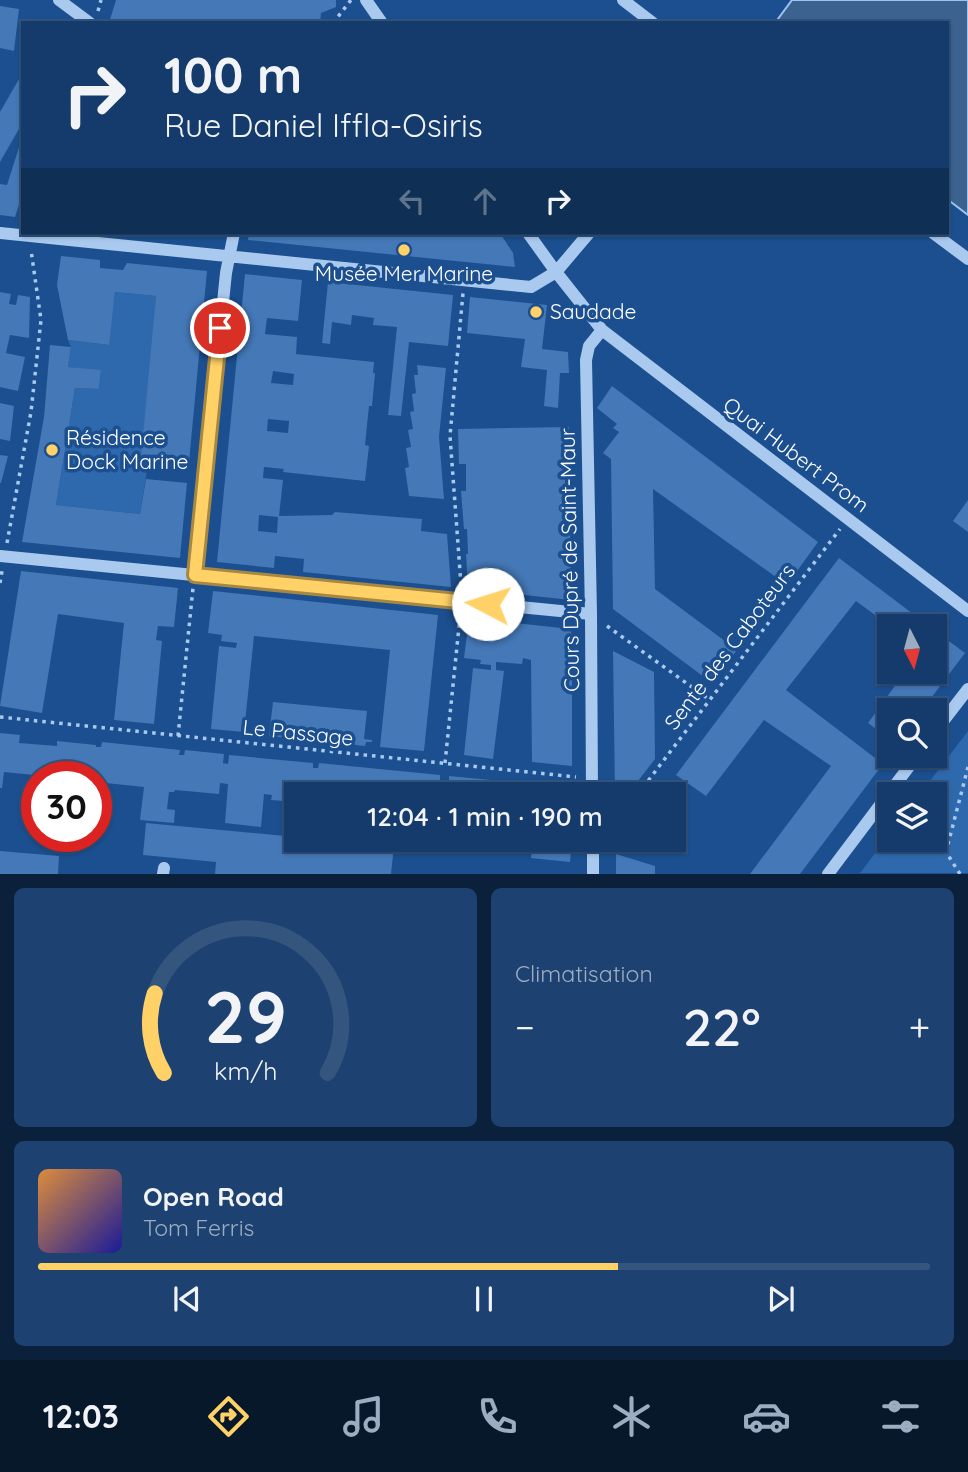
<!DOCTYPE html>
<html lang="fr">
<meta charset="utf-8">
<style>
:root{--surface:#143b6b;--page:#1d4271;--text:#f1f3f6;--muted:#9dadc1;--line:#33557e;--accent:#ffd166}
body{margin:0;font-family:Quicksand,sans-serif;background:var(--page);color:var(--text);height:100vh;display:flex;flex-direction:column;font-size:26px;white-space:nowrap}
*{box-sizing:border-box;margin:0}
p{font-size:23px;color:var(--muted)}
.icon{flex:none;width:38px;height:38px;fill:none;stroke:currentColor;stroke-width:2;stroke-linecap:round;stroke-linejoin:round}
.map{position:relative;height:874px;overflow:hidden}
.panel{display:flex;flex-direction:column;gap:14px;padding:14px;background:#0b203b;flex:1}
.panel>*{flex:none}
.hud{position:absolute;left:21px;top:21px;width:928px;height:214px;border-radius:0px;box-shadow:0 2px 5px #0004,0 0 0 2px var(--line);background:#143b6b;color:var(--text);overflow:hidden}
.needle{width:46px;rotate:174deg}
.fabs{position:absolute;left:877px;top:614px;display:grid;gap:14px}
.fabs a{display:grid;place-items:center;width:70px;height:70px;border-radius:0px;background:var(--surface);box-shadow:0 2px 5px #0004,0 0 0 2px var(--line);font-size:35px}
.speed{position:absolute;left:21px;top:761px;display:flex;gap:14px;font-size:35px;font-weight:700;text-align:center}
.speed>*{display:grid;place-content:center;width:91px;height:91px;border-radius:50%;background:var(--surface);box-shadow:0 2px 5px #0004,0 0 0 2px var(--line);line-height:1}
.speed .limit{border:10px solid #d22;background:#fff;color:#111}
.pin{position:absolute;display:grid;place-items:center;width:60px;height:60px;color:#fff;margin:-30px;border:4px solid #fff;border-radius:50%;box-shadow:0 2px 7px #0007}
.me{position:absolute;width:77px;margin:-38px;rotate:275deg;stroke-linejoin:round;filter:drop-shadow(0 0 5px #0008)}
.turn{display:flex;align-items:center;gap:24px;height:147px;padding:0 28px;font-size:32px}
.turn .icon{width:91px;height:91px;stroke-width:2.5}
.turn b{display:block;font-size:49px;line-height:60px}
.lanes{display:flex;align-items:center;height:66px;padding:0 28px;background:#0003;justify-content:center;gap:35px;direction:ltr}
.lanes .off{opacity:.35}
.big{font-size:52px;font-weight:600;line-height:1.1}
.panel .card{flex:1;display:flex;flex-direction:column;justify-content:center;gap:10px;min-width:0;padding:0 24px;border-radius:10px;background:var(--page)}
.panel .dial{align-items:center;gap:0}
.dial svg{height:182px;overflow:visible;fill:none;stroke:var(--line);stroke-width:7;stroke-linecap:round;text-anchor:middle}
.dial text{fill:var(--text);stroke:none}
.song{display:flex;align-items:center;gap:21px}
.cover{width:84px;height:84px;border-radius:10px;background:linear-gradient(135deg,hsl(30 70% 55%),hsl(240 70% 35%))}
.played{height:7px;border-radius:4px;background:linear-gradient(90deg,var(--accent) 65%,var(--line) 65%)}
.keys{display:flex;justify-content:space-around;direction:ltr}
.heat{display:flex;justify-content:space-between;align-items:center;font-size:38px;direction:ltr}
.panel .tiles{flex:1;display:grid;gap:14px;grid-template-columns:1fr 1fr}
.card:last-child{grid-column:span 2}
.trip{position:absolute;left:284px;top:782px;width:402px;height:70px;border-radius:0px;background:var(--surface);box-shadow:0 2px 5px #0004,0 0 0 2px var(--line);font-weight:600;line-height:70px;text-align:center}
.dock{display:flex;height:112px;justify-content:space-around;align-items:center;background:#08182b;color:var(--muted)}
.dock .icon{width:49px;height:49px}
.dock .selected{color:var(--accent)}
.dock b{font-size:32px;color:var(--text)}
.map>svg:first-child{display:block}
</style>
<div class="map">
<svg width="968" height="874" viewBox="0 0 968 874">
<rect width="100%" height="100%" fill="#1b4f8f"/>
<path fill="#2e69ad" d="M115 292 156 296 149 458 140 514 56 505 75 388 99 389 101 371 68 367 71 347 68 340 108 345Z
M968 731V873H860L889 835V840H934V794H920Z"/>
<path fill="#3c6290" stroke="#9cc4f0" stroke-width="2" d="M792 0H968V215L947 199V23H775Z"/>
<path fill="#4478b7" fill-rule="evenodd" d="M116 0H336V7L321 13 320 23H109Z
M0 6 19 9 14 51 0 48Z
M23 72V122L0 162V112Z
M22 138 23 192 15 217 0 215V184L7 185Z
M249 233H500L513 253 515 267 248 240Z
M61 256 100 260V268L123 270 127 263 207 271 189 462 141 457 156 296 115 292 109 345 68 340 57 285Z
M245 274 302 280 298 321 267 318 265 334 297 337 296 354 374 362 373 373H375L372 406H369L365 445 369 446 365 481 283 472 284 469 264 467 263 478 283 480 279 516 332 515 335 512 422 519 421 531 447 534 451 587 303 572 304 559 275 556 274 568 217 562ZM273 371 294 374 293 385 271 383ZM268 419 289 421 288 433 267 431ZM259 515 278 517 277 533 258 531Z
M328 282 453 295 448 346 409 342 401 416 388 415 397 327 373 325 374 318 352 315 351 325 332 322 330 344 322 343Z
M0 292 11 294 9 304 16 305 18 295 30 297 29 338 10 335 6 353 25 357 18 391 0 387Z
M470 297 547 305 542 349 568 352 569 373H560L558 408 544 406 547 370 521 367 525 339 467 333Z
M50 345 71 347 68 367 101 370 99 389 75 388 56 505 140 514 146 479 187 483 180 558 22 542 44 417Z
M417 365 446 368 439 437 444 499 409 496 405 468 409 467 406 448 411 447 408 430 413 429 410 412 414 411 412 394 416 393 414 375H418Z
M612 386 818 542 787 585 653 489 655 589 737 650 712 683 613 609 611 459 603 453 619 432 613 428 617 424 597 408Z
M0 403 14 406 10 441 0 439Z
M569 427 571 600 468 589 466 554H468L467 529H464L461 491H466V464H459L458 429Z
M0 455 8 456 1 483H0Z
M968 500V532L953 521Z
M839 558 929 626H890L856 601 786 690 883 764 800 874H750L831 766 764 720 706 796 676 775Z
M21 571 178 588 174 627 158 626 156 640 162 641 154 724 114 720 124 623 58 614 42 713 0 706Z
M213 591 438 615 424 751 380 747 390 650 254 636 244 732 211 729 219 646 236 648 237 643 221 641 222 635 208 633Z
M469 618 571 629 572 666H566V673H572V766L532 762 531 660 523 658 522 664 496 662V670L504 671 493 759 464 755 473 668 491 670V665L480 664 481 660 464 658Z
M934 630 965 653 922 710H889V739L868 723 905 672H934Z
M613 651 654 672 655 759 628 794H615Z
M273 702 367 711 364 739 372 740V742H366L365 746 269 736Z
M0 733 20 735 19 743 57 746V741L96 745V747H101L102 742 180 750 179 755H184L185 750 224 754 223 763 228 764 229 755 313 763V768H318L319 763 440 775V780L449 781V776L568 787 567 794H296V802L271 800 272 795 264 794 261 827 225 823 228 784 220 783 219 794 175 790 174 792H169L167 809 175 810 174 823 140 820 144 787 96 782V777H54L4 772 2 788H0Z
M146 823 296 837V840H327L394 846 391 874H215L216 862 143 855Z
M401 840H425L424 848 400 846Z
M533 840H572L570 862 531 858Z
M0 851 59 856 58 874H0Z
M616 854 655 866V874H616Z"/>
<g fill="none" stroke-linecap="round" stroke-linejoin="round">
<path stroke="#a9c9ee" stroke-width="3.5" stroke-dasharray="3.5 5" stroke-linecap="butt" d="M98 11 101 0
M333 23 351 0
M7 543 31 412 41 320 31 250
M0 583 2 571
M461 585 450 436 463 293
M607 626 710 700
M0 717 576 777
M178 736 193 588
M445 763 460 617
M638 794 840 529
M914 840 933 854
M960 874 946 852 968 767"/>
<path stroke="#a9c9ee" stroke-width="12" d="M59 0 90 23
M366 0 382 23
M623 0 653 23
M0 233 531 287 556 272 589 233
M528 233 556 272 602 330 968 611
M933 233 968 259
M0 556 591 614
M195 575 226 273 234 233
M934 733 968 689
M592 794 591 614 586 360 589 346 602 330
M593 840V874
M163 874 164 868
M828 874 917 756"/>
</g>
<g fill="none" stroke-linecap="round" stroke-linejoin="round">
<g stroke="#a68842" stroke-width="18">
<path id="route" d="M220 328 195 575 488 604"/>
</g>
<use href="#route" stroke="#ffd166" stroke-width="12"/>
</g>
<g fill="#ffd166" stroke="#1b4f8f" stroke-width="2.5">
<circle cx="404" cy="250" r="7"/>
<circle cx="536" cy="312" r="7"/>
<circle cx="52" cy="450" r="7"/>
</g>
<g text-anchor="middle" stroke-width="7" stroke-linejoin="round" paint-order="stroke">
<g font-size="21" fill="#fff" stroke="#1b4f8f" text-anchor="start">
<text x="404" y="281" text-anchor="middle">Musée Mer Marine</text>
<text x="550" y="319">Saudade</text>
<text x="66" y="445">Résidence<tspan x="66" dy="24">Dock Marine</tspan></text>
</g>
<g font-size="21" fill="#fff" stroke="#1b4f8f">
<text transform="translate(796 455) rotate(37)" y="7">Quai Hubert Prom</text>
<text transform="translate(570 560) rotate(-91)" y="7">Cours Dupré de Saint-Maur</text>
<text transform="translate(730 647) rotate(-53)" y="7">Sente des Caboteurs</text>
<text transform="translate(298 733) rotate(6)" y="7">Le Passage</text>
</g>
</g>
</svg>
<div class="fabs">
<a><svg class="needle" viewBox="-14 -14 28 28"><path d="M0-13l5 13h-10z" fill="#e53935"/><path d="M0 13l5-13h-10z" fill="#9dadc1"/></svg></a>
<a><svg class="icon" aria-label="search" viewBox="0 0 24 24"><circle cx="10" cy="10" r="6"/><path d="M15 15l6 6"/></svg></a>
<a><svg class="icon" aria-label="layers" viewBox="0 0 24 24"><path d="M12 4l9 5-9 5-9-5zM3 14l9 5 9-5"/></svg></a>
</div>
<div class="speed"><div class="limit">30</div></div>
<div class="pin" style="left:220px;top:328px;background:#d93025"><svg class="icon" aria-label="arrive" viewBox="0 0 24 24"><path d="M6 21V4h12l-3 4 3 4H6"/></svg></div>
<svg class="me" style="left:488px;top:604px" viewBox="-20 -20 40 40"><circle r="19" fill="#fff"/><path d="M0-13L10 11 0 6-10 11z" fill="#ffd166"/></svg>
<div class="trip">12:04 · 1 min · 190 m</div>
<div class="hud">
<div class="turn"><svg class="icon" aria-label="right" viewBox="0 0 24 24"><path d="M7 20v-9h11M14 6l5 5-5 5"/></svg><div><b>100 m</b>Rue Daniel Iffla-Osiris</div></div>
<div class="lanes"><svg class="icon off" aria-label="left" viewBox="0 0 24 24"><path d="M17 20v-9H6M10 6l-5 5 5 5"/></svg><svg class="icon off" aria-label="ahead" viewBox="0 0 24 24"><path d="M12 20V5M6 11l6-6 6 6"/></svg><svg class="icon" aria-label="right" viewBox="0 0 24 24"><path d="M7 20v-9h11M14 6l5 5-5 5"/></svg></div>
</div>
</div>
<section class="panel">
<div class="tiles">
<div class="card dial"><svg viewBox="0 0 100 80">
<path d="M14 69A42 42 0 1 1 86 69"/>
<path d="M14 69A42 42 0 0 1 10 34" stroke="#ffd166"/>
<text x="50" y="56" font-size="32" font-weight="700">29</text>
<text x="50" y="72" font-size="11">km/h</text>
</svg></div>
<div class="card"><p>Climatisation</p>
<div class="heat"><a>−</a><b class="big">22°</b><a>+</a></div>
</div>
<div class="card">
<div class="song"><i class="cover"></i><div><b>Open Road</b><p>Tom Ferris</p></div></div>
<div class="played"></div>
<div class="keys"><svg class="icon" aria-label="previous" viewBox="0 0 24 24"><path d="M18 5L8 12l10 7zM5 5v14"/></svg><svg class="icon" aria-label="pause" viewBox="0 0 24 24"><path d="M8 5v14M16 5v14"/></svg><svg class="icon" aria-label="next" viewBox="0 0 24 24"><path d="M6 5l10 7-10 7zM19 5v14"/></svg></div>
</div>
</div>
</section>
<nav class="dock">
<b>12:03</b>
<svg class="icon selected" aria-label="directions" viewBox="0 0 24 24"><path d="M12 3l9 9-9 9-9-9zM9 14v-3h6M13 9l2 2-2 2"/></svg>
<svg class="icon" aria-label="music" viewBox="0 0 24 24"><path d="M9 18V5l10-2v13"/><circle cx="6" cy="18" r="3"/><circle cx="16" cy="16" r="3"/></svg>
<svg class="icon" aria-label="phone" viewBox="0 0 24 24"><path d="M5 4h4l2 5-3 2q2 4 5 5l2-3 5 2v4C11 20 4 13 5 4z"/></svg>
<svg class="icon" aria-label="climate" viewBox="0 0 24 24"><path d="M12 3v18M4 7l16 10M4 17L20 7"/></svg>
<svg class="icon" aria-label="car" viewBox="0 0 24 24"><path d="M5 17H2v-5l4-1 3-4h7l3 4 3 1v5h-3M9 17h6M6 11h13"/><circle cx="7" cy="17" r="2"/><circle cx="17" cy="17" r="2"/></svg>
<svg class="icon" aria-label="filters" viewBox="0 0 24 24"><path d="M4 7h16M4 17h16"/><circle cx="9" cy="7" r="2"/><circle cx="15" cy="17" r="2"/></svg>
</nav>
